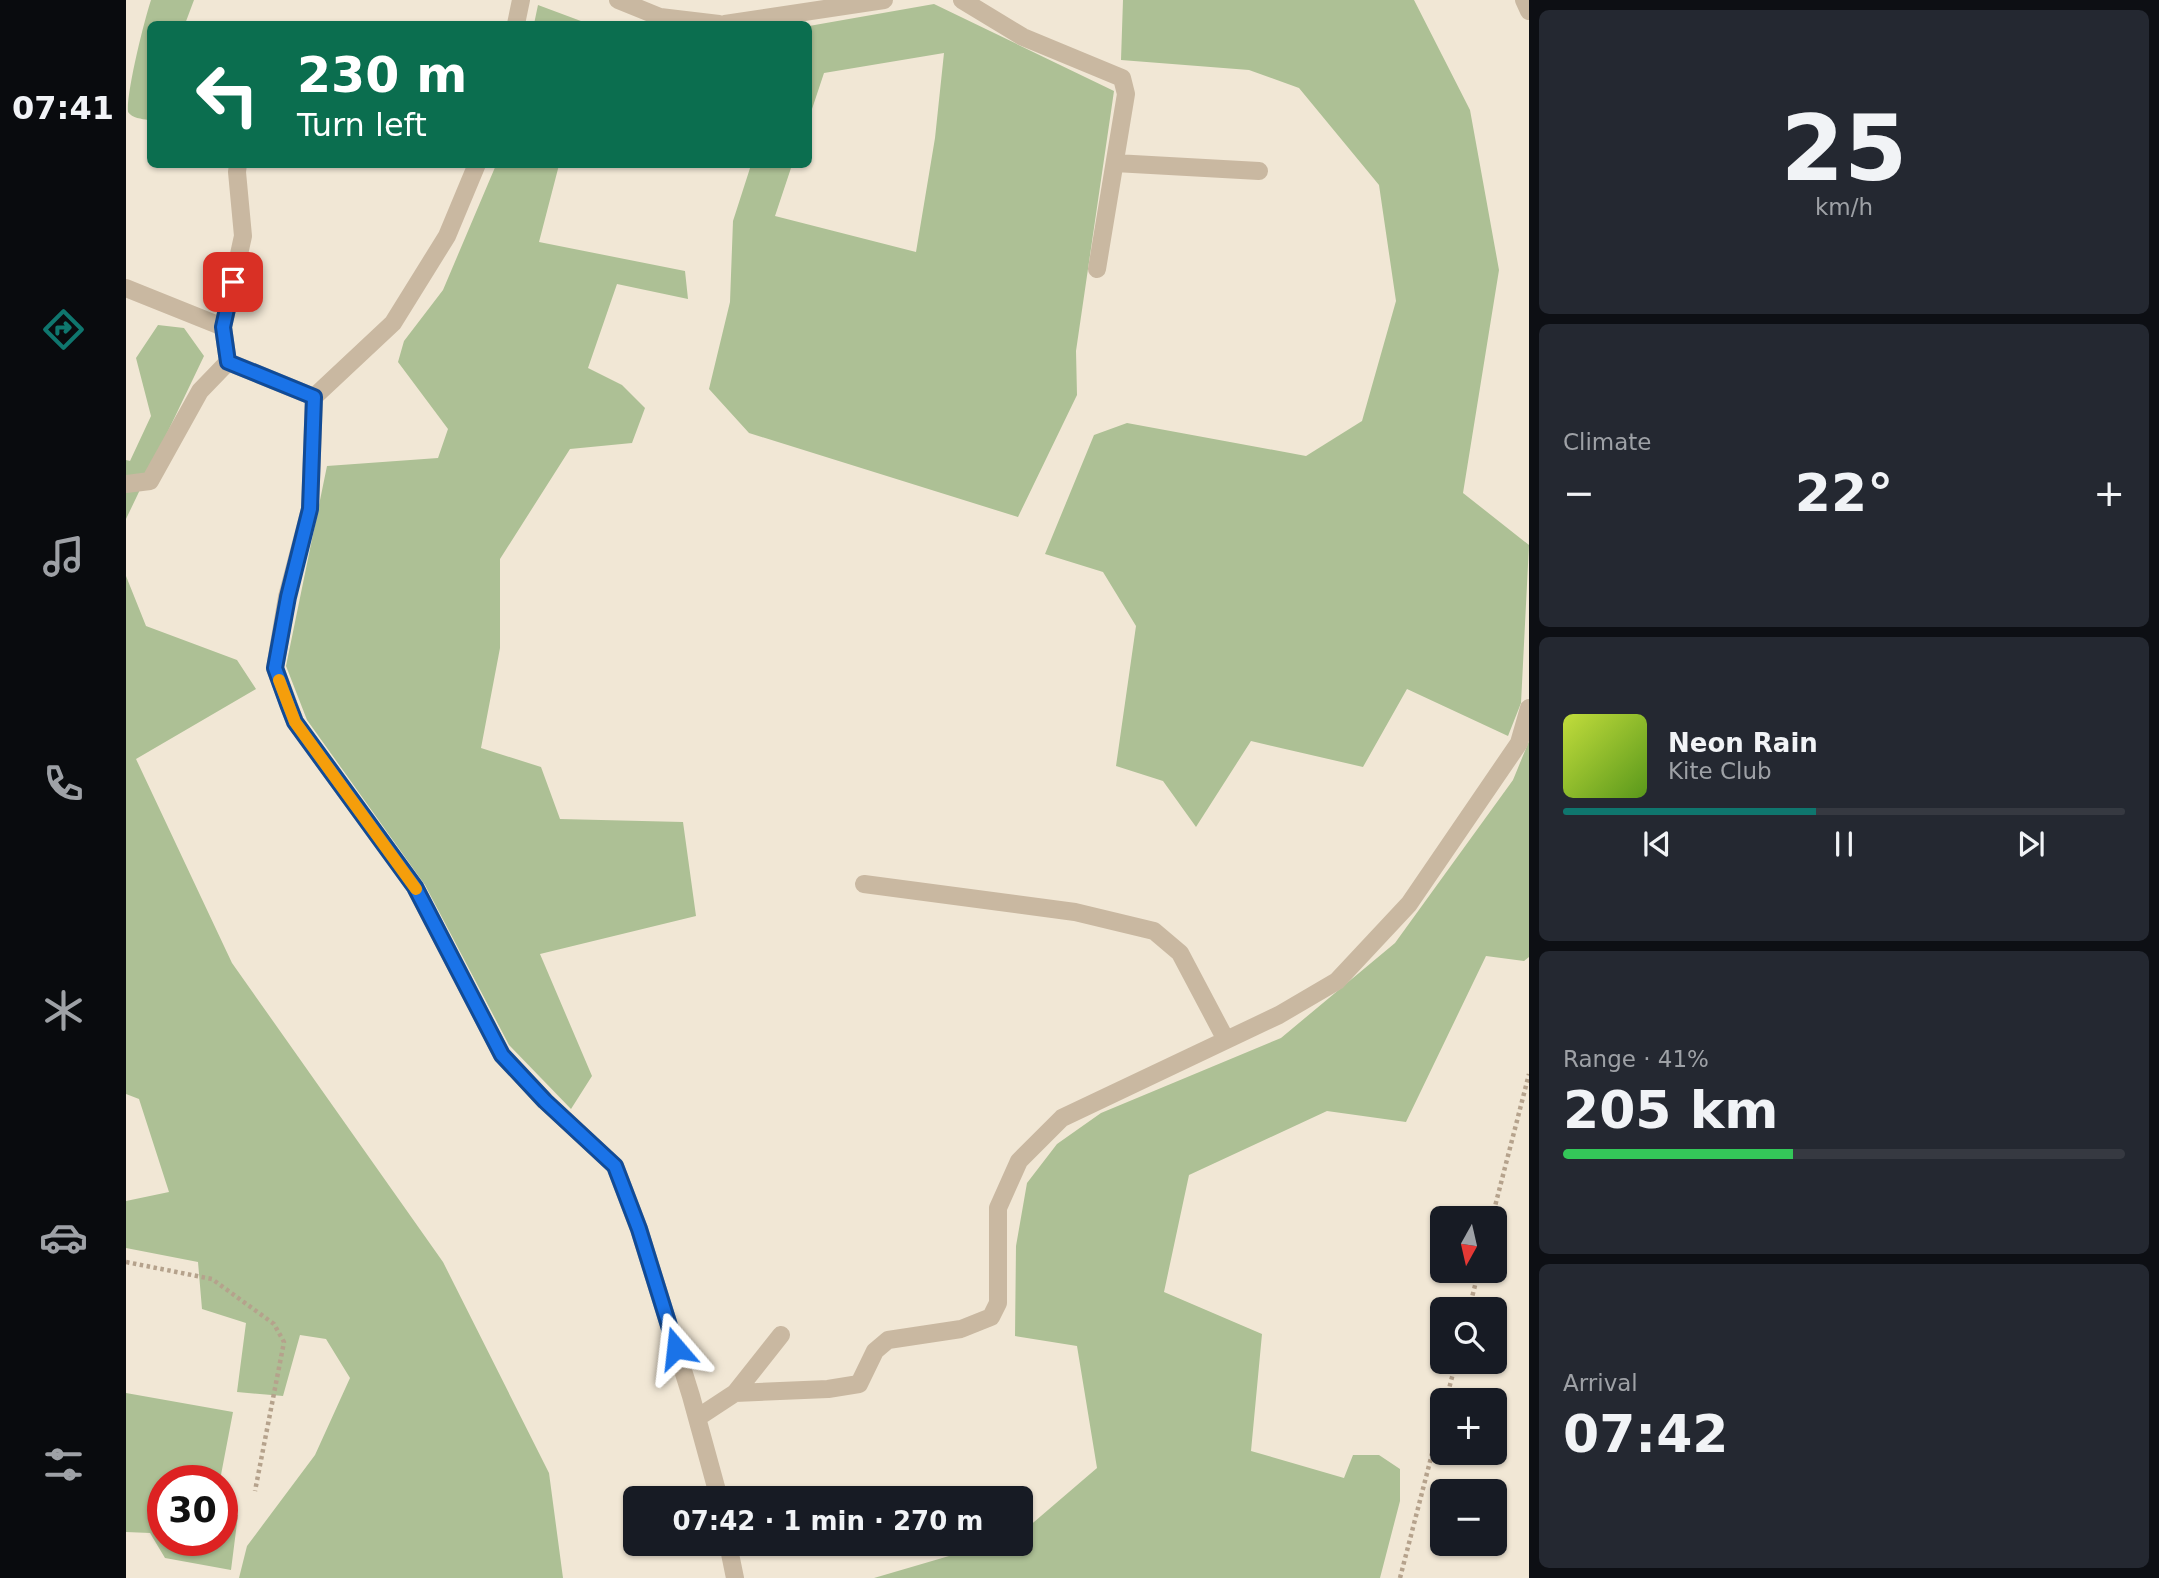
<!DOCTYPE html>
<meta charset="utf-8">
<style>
:root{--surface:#171b24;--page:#242831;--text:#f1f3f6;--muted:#9ea1a6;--line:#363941;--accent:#0f766e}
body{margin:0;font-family:"DejaVu Sans",sans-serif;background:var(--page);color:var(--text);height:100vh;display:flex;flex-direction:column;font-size:26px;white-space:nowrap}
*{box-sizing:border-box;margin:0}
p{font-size:23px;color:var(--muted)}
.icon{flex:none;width:38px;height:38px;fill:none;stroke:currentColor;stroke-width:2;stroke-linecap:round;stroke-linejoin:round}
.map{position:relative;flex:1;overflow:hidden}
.drawer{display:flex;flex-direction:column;gap:10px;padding:10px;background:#0d0f14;width:630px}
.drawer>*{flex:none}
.top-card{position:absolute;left:21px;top:21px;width:665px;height:147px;border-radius:10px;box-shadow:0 2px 5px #0004;background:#0b6e4f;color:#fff;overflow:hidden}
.needle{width:46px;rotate:188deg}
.controls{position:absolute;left:1304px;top:1206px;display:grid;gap:14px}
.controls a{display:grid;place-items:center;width:77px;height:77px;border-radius:10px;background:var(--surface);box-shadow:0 2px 5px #0004;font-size:35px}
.speed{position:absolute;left:21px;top:1465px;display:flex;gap:14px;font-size:35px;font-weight:700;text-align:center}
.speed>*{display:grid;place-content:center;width:91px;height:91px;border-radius:50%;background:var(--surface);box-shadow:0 2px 5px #0004;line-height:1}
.speed .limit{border:10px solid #d22;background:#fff;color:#111}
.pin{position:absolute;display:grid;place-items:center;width:60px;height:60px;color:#fff;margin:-30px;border-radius:14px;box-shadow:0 4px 10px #0006}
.me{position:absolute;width:77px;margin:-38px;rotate:343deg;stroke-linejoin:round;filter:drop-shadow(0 0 5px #0008)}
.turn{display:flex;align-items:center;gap:24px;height:147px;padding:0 35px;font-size:32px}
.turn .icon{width:91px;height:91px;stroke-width:2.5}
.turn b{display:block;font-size:49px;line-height:60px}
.big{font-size:52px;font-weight:700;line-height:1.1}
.drawer .widget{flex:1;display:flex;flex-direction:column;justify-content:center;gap:10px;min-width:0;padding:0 24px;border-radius:10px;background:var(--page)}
.drawer .dial{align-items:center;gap:0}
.dial b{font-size:91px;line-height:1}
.song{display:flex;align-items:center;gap:21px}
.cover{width:84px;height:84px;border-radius:10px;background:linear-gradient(135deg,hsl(70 70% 55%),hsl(90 70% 35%))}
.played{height:7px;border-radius:4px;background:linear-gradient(90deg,var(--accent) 45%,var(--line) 45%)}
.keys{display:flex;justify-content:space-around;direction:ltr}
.heat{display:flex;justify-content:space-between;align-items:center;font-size:38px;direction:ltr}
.charge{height:10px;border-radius:5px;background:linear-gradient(90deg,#34c759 41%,var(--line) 0)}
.trip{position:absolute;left:497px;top:1486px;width:410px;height:70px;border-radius:10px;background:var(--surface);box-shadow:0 2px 5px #0004;font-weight:700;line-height:70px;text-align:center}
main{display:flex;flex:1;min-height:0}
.menu{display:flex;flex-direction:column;width:126px;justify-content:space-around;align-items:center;background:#090b0e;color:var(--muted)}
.menu .icon{width:49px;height:49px}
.menu .current{color:var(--accent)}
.menu b{font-size:32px;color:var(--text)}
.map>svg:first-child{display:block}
</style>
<main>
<nav class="menu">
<b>07:41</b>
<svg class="icon current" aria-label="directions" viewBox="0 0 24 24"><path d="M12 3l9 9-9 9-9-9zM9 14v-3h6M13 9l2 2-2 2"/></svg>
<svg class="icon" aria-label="music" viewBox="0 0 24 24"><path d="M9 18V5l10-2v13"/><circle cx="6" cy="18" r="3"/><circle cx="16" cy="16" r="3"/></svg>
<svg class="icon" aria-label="phone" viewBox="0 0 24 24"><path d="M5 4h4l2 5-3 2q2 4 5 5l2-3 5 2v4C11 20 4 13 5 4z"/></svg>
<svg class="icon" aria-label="climate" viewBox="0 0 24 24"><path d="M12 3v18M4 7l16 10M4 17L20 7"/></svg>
<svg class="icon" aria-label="car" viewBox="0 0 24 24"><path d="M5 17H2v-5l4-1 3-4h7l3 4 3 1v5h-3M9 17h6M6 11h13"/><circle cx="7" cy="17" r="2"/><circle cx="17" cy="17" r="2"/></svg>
<svg class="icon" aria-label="filters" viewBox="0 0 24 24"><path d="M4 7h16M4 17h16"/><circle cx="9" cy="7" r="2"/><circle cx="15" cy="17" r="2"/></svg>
</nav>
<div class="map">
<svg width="1403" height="1578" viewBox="0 0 1403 1578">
<rect width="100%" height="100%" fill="#f1e7d5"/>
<path fill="#adc095" d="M25 0H68L59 24H24V115L22 120C16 119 6 118 2 112 0 94 18 21 25 0Z
M997 0H1288L1344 110 1373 270 1337 493 1403 545 1395 703 1382 736 1281 689 1237 767 1125 741 1070 827 1037 781 990 766 1010 626 977 572 919 554 968 435 1001 423 1180 456 1236 421 1270 301 1253 185 1173 88 1123 70 995 60Z
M808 4 988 91 950 351 951 395 892 517 623 433 583 389 604 302 607 221 625 165H666L649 216 790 252 809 138 818 53 698 73 683 118V26Z
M412 5 463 24H408Z
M370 165H433L413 242 559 271 562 299 491 284 462 368 496 385 519 408 506 443 444 449 374 559V648L355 748 415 767 434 819 557 822 570 916 414 954 466 1076 445 1109 383 1045 299 885 181 720 160 666 201 466 312 458 322 429 272 362 278 341 317 290Z
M32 325 58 328 78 356 0 519V460L4 461 25 416 10 358Z
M0 576 20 626 111 660 130 689 10 759 106 963 317 1262 423 1473 437 1578H113L121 1546 189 1455 224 1378 200 1339 174 1335 157 1396 111 1392 120 1323 76 1309 72 1262 0 1248V1201L43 1192 13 1099 0 1094Z
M1403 741V957L1398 961 1360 956 1280 1122 1201 1111 1063 1175 1038 1292 1136 1334 1125 1451 1218 1478 1227 1455H1253L1274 1469V1501L1254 1578H748L864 1544H894V1534L971 1468 951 1346 889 1336 890 1246 901 1183 931 1144 975 1113 1155 1038 1269 943 1387 780Z
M0 1393 107 1412 94 1480H37V1540H96V1511L112 1515 105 1570 39 1558 24 1533 0 1532Z"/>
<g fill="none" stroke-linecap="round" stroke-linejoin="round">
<path stroke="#b5a28c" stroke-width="4.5" stroke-dasharray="3.5 3.5" stroke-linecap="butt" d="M1366 1218 1403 1074
M0 1262 86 1279 148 1324 158 1342 129 1491
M1343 1309 1353 1270
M1320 1400 1330 1362
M1274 1578 1316 1415"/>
<path stroke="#c9b8a1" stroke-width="18" d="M492 0 534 17 593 24
M836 0 897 37 996 78 1000 94 971 269
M1398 0 1403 11
M390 24 395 0
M599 24 758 0
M989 163 1133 171
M351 164 321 236 267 323 188 397 184 509 161 597 149 668 169 722 289 887 376 1055 419 1101 489 1166 513 1229 565 1396 593 1498
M0 288 97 327
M102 362 97 327 117 236 111 172 112 164
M0 484 24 481 74 391 102 362 188 397
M738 884 949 912 1028 931 1054 953 1100 1040
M609 1393 655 1335
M571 1418 609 1393 702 1389 733 1384 749 1351 762 1340 835 1329 865 1317 872 1303V1208L893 1161 936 1118 1153 1015 1211 981 1283 904 1393 743 1403 708
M602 1544 609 1578"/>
</g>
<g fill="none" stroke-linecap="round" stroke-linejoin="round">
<g stroke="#114b97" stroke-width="18">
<path id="route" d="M107 282 97 327 102 362 188 397 184 509 162 597 149 668 162 704 169 722 289 887 376 1055 419 1101 489 1166 513 1229 550 1348"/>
</g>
<use href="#route" stroke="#1a73e8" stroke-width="12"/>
<path stroke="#f59e0b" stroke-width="12" d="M153 680 169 722 290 889"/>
</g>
</svg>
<div class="controls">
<a><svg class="needle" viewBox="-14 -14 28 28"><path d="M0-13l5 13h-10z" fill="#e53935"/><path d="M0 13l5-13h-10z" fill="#9ea1a6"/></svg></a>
<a><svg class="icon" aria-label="search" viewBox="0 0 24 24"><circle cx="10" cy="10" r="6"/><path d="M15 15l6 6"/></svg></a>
<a>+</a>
<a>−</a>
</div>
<div class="speed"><div class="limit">30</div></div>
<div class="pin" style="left:107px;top:282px;background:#d93025"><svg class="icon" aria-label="arrive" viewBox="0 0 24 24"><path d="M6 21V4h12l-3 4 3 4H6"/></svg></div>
<svg class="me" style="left:550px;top:1348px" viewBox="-20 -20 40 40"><path d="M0-17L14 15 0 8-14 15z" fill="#1a73e8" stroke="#fff" stroke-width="4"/></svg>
<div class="trip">07:42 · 1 min · 270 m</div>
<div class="top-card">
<div class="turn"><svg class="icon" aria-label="left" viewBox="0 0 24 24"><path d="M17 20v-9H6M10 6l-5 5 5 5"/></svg><div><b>230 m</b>Turn left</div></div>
</div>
</div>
<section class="drawer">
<div class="widget dial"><b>25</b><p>km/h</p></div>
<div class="widget"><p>Climate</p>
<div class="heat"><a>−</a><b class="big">22°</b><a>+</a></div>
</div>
<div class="widget">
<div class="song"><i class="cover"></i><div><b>Neon Rain</b><p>Kite Club</p></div></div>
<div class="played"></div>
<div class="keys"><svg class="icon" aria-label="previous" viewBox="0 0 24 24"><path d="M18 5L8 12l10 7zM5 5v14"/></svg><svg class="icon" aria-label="pause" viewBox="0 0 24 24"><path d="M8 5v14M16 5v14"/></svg><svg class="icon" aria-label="next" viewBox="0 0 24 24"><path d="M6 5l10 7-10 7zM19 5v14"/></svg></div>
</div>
<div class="widget"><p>Range · 41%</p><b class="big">205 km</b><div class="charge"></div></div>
<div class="widget"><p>Arrival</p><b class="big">07:42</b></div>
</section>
</main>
